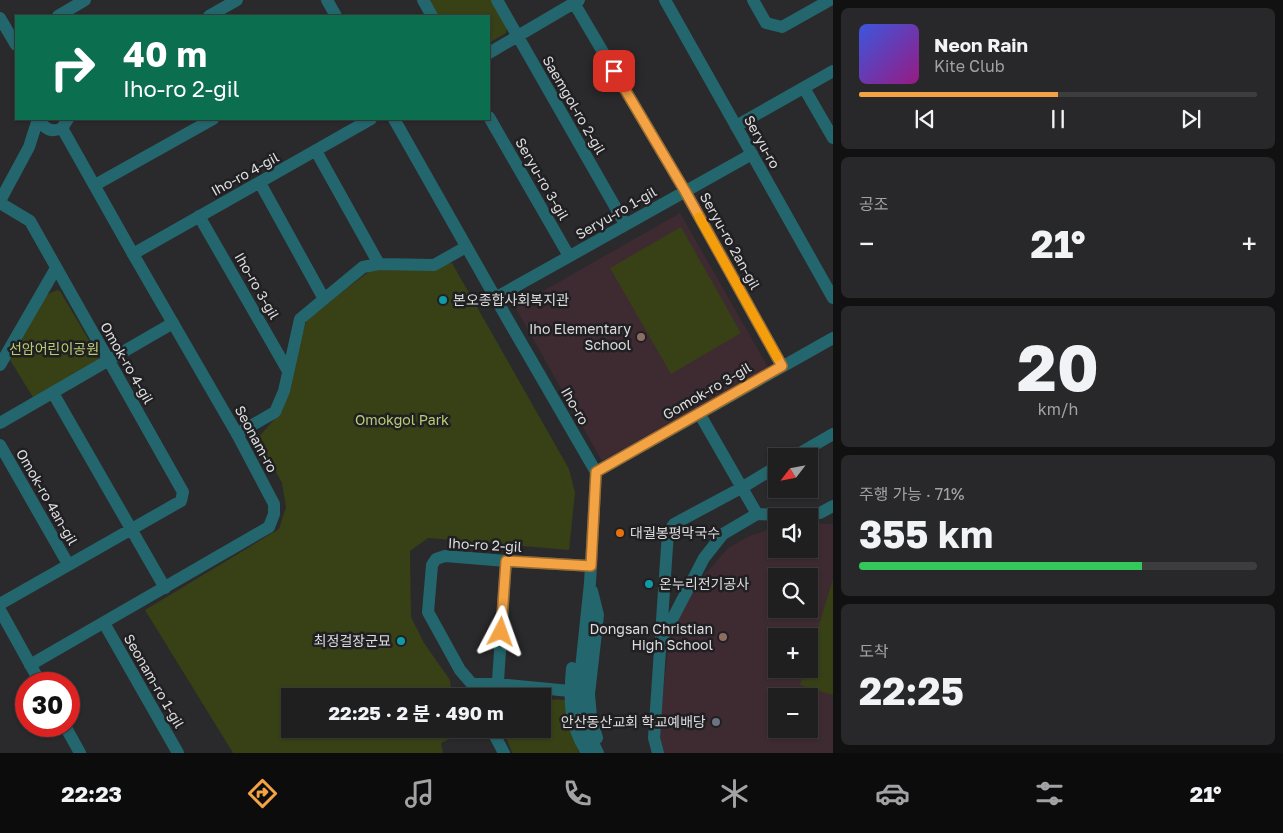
<!DOCTYPE html>
<html lang="ko">
<meta charset="utf-8">
<style>
:root{--surface:#201f20;--page:#282729;--text:#f1f3f6;--muted:#a2a2a5;--line:#3d3d3e;--accent:#f4a344}
body{margin:0;font-family:"Golos Text","Noto Sans KR",sans-serif;background:var(--page);color:var(--text);height:100vh;display:flex;flex-direction:column;font-size:19px;white-space:nowrap}
*{box-sizing:border-box;margin:0}
p{font-size:16px;color:var(--muted)}
.icon{flex:none;width:28px;height:28px;fill:none;stroke:currentColor;stroke-width:2;stroke-linecap:round;stroke-linejoin:round}
.map{position:relative;flex:1;overflow:hidden}
.side{display:flex;flex-direction:column;gap:8px;padding:8px;background:#121112;width:450px}
.side>*{flex:none}
.hud{position:absolute;left:15px;top:15px;width:475px;height:105px;border-radius:0px;box-shadow:0 1px 4px #0004,0 0 0 1px var(--line);background:#0b6e4f;color:#fff;overflow:hidden}
.needle{width:32px;rotate:238deg}
.fabs{position:absolute;left:768px;top:448px;display:grid;gap:10px}
.fabs a{display:grid;place-items:center;width:50px;height:50px;border-radius:0px;background:var(--surface);box-shadow:0 1px 4px #0004,0 0 0 1px var(--line);font-size:25px}
.speed{position:absolute;left:15px;top:672px;display:flex;gap:10px;font-size:25px;font-weight:700;text-align:center}
.speed>*{display:grid;place-content:center;width:65px;height:65px;border-radius:50%;background:var(--surface);box-shadow:0 1px 4px #0004,0 0 0 1px var(--line);line-height:1}
.speed .limit{border:8px solid #d22;background:#fff;color:#111}
.pin{position:absolute;display:grid;place-items:center;width:42px;height:42px;color:#fff;margin:-21px;border-radius:10px;box-shadow:0 2px 8px #0006}
.me{position:absolute;width:55px;margin:-28px;rotate:4deg;stroke-linejoin:round;filter:drop-shadow(0 0 4px #0008)}
.turn{display:flex;align-items:center;gap:18px;height:105px;padding:0 25px;font-size:22px}
.turn .icon{width:65px;height:65px;stroke-width:2.5}
.turn b{display:block;font-size:35px;line-height:42px}
.big{font-size:38px;font-weight:700;line-height:1.1}
.side .card{flex:1;display:flex;flex-direction:column;justify-content:center;gap:8px;min-width:0;padding:0 18px;border-radius:8px;background:var(--page)}
.side .dial{align-items:center;gap:0}
.dial b{font-size:65px;line-height:1}
.song{display:flex;align-items:center;gap:15px}
.cover{width:60px;height:60px;border-radius:8px;background:linear-gradient(135deg,hsl(230 70% 55%),hsl(310 70% 35%))}
.played{height:5px;border-radius:2px;background:linear-gradient(90deg,var(--accent) 50%,var(--line) 50%)}
.keys{display:flex;justify-content:space-around;direction:ltr}
.heat{display:flex;justify-content:space-between;align-items:center;font-size:28px;direction:ltr}
.charge{height:8px;border-radius:4px;background:linear-gradient(90deg,#34c759 71%,var(--line) 0)}
.trip{position:absolute;left:281px;top:688px;width:270px;height:50px;border-radius:0px;background:var(--surface);box-shadow:0 1px 4px #0004,0 0 0 1px var(--line);font-weight:700;line-height:50px;text-align:center}
.menu{display:flex;height:80px;justify-content:space-around;align-items:center;background:#0d0c0d;color:var(--muted)}
.menu .icon{width:35px;height:35px}
.menu .on{color:var(--accent)}
.menu b{font-size:22px;color:var(--text)}
main{display:flex;flex:1;min-height:0}
.map>svg:first-child{display:block}
</style>
<main>
<div class="map">
<svg width="833" height="753" viewBox="0 0 833 753">
<rect width="100%" height="100%" fill="#2a292b"/>
<path fill="#3e2b32" fill-rule="evenodd" d="M680 213 768 367 602 461 515 307Z
M809 523 833 524V753H662L658 739 669 639 682 601 727 549 747 537 776 527V549H809ZM776 576H809V609H776ZM776 636H809V669H776ZM776 696H809V729H776Z"/>
<path fill="#384015" d="M427 0H491L507 27 506 33 489 43V16H437Z
M681 227 741 333 671 374 610 268Z
M452 263 569 469 575 493 569 550 428 538 410 551 411 617 424 643 450 680 452 696H290V729H455L456 736 441 743 443 753H233L145 610 279 529 286 507 282 483 257 439 279 414 307 318 374 268Z
M57 290 60 291 100 359 34 399 10 360 46 295Z
M833 579V695L800 685 805 669H809V658Z
M543 699 567 700 569 721 579 753H512L503 729H542Z"/>
<g fill="none" stroke-linecap="round" stroke-linejoin="round">
<path stroke="#24666d" stroke-width="12" d="M423 0 432 16
M497 0 625 224
M753 0 766 23 782 27 830 0
M574 3 685 191 782 366
M58 16 85 0
M489 53 579 0
M804 88 833 138
M489 117 569 256
M736 126 833 71
M316 151 379 264
M260 183 324 299
M95 185 213 119
M0 203 30 221 183 492 181 501 0 604
M199 216 288 371
M133 254 371 119
M495 298 752 154
M0 365 56 268
M53 393 165 588
M699 413 757 514
M0 423 173 323
M237 434 275 412 284 391 300 319 324 299 363 267 379 264 434 265 466 247
M0 445 68 564
M795 456 833 434
M596 472 833 338
M757 514 783 515 820 513 833 506
M104 623 178 753
M664 635 704 558 723 534 757 514
M570 691 498 684H472L460 670 428 612 432 565 436 559 445 556 506 561 591 566
M497 696 506 561
M495 729 494 734 504 753
M658 753 654 738 668 532 674 524 743 487 776 467"/>
<path stroke="#24666d" stroke-width="12" d="M327 0 336 16
M665 0 833 298
M209 16 237 0
M0 18 16 45
M40 119C43 129 52 133 62 128L68 119
M394 119 508 320 596 472 590 583 578 697 582 720 598 753
M0 201 29 147 38 119
M592 591 598 615 589 694 591 717 597 738
M0 610 41 684
M30 665 269 527 274 514V504L237 434 133 254 62 128
M572 668C569 701 569 724 587 753
M65 726 80 753"/>
</g>
<g fill="none" stroke-linecap="round" stroke-linejoin="round">
<g stroke="#9f6a2c" stroke-width="12">
<path id="route" d="M501 632 506 561 591 566 596 472 782 366 685 191 614 71"/>
</g>
<use href="#route" stroke="#f4a344" stroke-width="9"/>
<path stroke="#f59e0b" stroke-width="9" d="M699 217 777 357"/>
</g>
<g fill="#0f9aa8" stroke="#201f22" stroke-width="2">
<circle cx="443" cy="300" r="5"/>
<circle cx="649" cy="584" r="5"/>
<circle cx="401" cy="641" r="5"/>
</g>
<g fill="#8d6e63" stroke="#201f22" stroke-width="2">
<circle cx="641" cy="337" r="5"/>
<circle cx="723" cy="637" r="5"/>
</g>
<circle fill="#e8710a" stroke="#201f22" stroke-width="2" cx="620" cy="533" r="5"/>
<circle fill="#6b7280" stroke="#201f22" stroke-width="2" cx="716" cy="722" r="5"/>
<g text-anchor="middle" stroke-width="5" stroke-linejoin="round" paint-order="stroke">
<g font-size="14" fill="#dddcde" stroke="#201f22">
<text transform="translate(574 105) rotate(60)" y="5">Saemgol-ro 2-gil</text>
<text transform="translate(762 142) rotate(61)" y="5">Seryu-ro</text>
<text transform="translate(245 174) rotate(-29)" y="5">Iho-ro 4-gil</text>
<text transform="translate(542 179) rotate(60)" y="5">Seryu-ro 3-gil</text>
<text transform="translate(616 213) rotate(-30)" y="5">Seryu-ro 1-gil</text>
<text transform="translate(730 241) rotate(61)" y="5">Seryu-ro 2an-gil</text>
<text transform="translate(257 286) rotate(60)" y="5">Iho-ro 3-gil</text>
<text transform="translate(127 363) rotate(60)" y="5">Omok-ro 4-gil</text>
<text transform="translate(707 391) rotate(-30)" y="5">Gomok-ro 3-gil</text>
<text transform="translate(575 406) rotate(60)" y="5">Iho-ro</text>
<text transform="translate(256 439) rotate(62)" y="5">Seonam-ro</text>
<text transform="translate(47 497) rotate(60)" y="5">Omok-ro 4an-gil</text>
<text transform="translate(485 545) rotate(3)" y="5">Iho-ro 2-gil</text>
<text transform="translate(154 681) rotate(60)" y="5">Seonam-ro 1-gil</text>
</g>
<g font-size="14" fill="#dddcde" stroke="#201f22" text-anchor="end">
<text x="453" y="305" text-anchor="start">본오종합사회복지관</text>
<text x="631" y="334">Iho Elementary<tspan x="631" dy="16">School</tspan></text>
<text x="630" y="538" text-anchor="start">대궐봉평막국수</text>
<text x="659" y="589" text-anchor="start">온누리전기공사</text>
<text x="713" y="634">Dongsan Christian<tspan x="713" dy="16">High School</tspan></text>
<text x="391" y="646">최정걸장군묘</text>
<text x="706" y="727">안산동산교회 학교예배당</text>
</g>
<g font-size="14" fill="#bbcc72" stroke="#201f22">
<text x="54" y="354">선암어린이공원</text>
<text x="402" y="425">Omokgol Park</text>
</g>
</g>
</svg>
<div class="fabs">
<a><svg class="needle" viewBox="-14 -14 28 28"><path d="M0-13l5 13h-10z" fill="#e53935"/><path d="M0 13l5-13h-10z" fill="#a2a2a5"/></svg></a>
<a><svg class="icon" aria-label="sound" viewBox="0 0 24 24"><path d="M4 9h4l5-4v14l-5-4H4zM17 9q2 3 0 6"/></svg></a>
<a><svg class="icon" aria-label="search" viewBox="0 0 24 24"><circle cx="10" cy="10" r="6"/><path d="M15 15l6 6"/></svg></a>
<a>+</a>
<a>−</a>
</div>
<div class="speed"><div class="limit">30</div></div>
<div class="pin" style="left:614px;top:71px;background:#d93025"><svg class="icon" aria-label="arrive" viewBox="0 0 24 24"><path d="M6 21V4h12l-3 4 3 4H6"/></svg></div>
<svg class="me" style="left:501px;top:632px" viewBox="-20 -20 40 40"><path d="M0-17L14 15 0 8-14 15z" fill="#f4a344" stroke="#fff" stroke-width="4"/></svg>
<div class="trip">22:25 · 2 분 · 490 m</div>
<div class="hud">
<div class="turn"><svg class="icon" aria-label="right" viewBox="0 0 24 24"><path d="M7 20v-9h11M14 6l5 5-5 5"/></svg><div><b>40 m</b>Iho-ro 2-gil</div></div>
</div>
</div>
<section class="side">
<div class="card">
<div class="song"><i class="cover"></i><div><b>Neon Rain</b><p>Kite Club</p></div></div>
<div class="played"></div>
<div class="keys"><svg class="icon" aria-label="previous" viewBox="0 0 24 24"><path d="M18 5L8 12l10 7zM5 5v14"/></svg><svg class="icon" aria-label="pause" viewBox="0 0 24 24"><path d="M8 5v14M16 5v14"/></svg><svg class="icon" aria-label="next" viewBox="0 0 24 24"><path d="M6 5l10 7-10 7zM19 5v14"/></svg></div>
</div>
<div class="card"><p>공조</p>
<div class="heat"><a>−</a><b class="big">21°</b><a>+</a></div>
</div>
<div class="card dial"><b>20</b><p>km/h</p></div>
<div class="card"><p>주행 가능 · 71%</p><b class="big">355 km</b><div class="charge"></div></div>
<div class="card"><p>도착</p><b class="big">22:25</b></div>
</section>
</main>
<nav class="menu">
<b>22:23</b>
<svg class="icon on" aria-label="directions" viewBox="0 0 24 24"><path d="M12 3l9 9-9 9-9-9zM9 14v-3h6M13 9l2 2-2 2"/></svg>
<svg class="icon" aria-label="music" viewBox="0 0 24 24"><path d="M9 18V5l10-2v13"/><circle cx="6" cy="18" r="3"/><circle cx="16" cy="16" r="3"/></svg>
<svg class="icon" aria-label="phone" viewBox="0 0 24 24"><path d="M5 4h4l2 5-3 2q2 4 5 5l2-3 5 2v4C11 20 4 13 5 4z"/></svg>
<svg class="icon" aria-label="climate" viewBox="0 0 24 24"><path d="M12 3v18M4 7l16 10M4 17L20 7"/></svg>
<svg class="icon" aria-label="car" viewBox="0 0 24 24"><path d="M5 17H2v-5l4-1 3-4h7l3 4 3 1v5h-3M9 17h6M6 11h13"/><circle cx="7" cy="17" r="2"/><circle cx="17" cy="17" r="2"/></svg>
<svg class="icon" aria-label="filters" viewBox="0 0 24 24"><path d="M4 7h16M4 17h16"/><circle cx="9" cy="7" r="2"/><circle cx="15" cy="17" r="2"/></svg>
<b>21°</b>
</nav>
